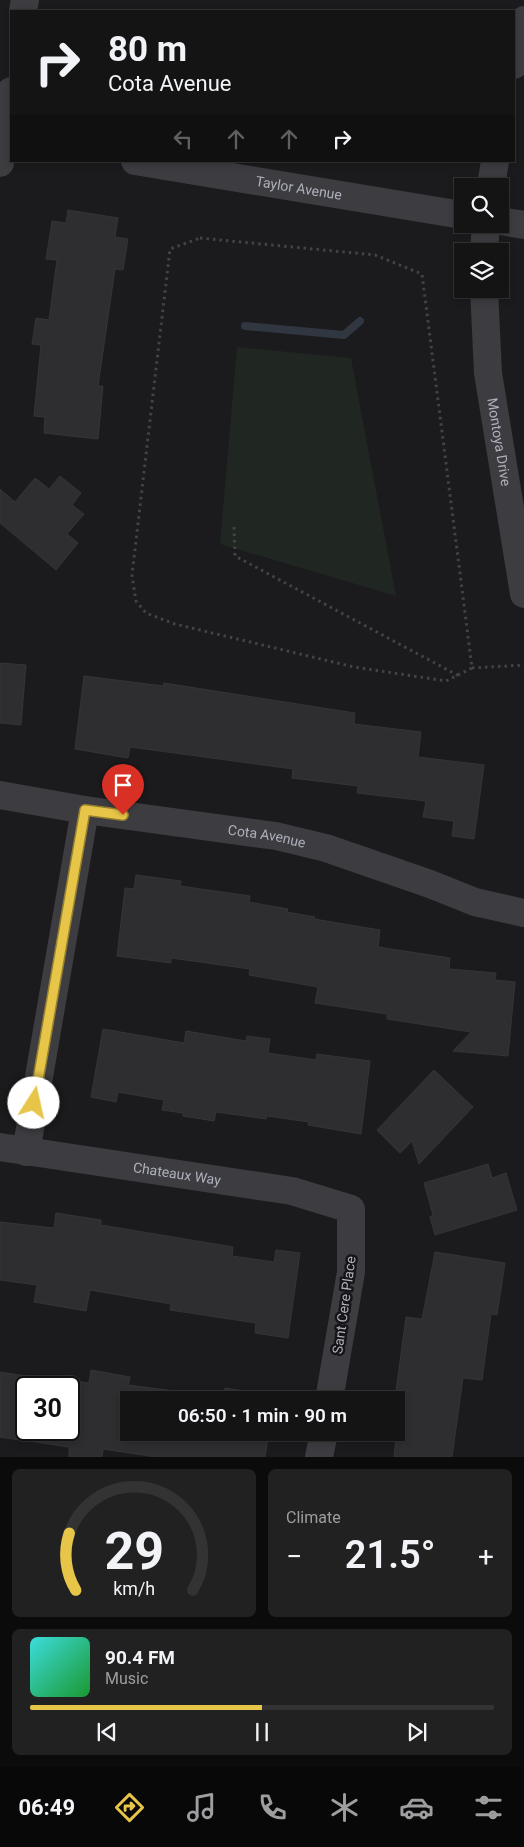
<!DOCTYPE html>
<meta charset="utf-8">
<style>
:root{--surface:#141415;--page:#212122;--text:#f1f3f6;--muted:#9d9ea0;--line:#333334;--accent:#e7c548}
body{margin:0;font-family:Roboto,sans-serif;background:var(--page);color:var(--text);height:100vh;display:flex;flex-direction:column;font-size:19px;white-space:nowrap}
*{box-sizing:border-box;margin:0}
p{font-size:16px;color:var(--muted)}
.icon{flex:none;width:28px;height:28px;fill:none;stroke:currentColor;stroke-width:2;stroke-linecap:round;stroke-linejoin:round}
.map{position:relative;height:1457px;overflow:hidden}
.panel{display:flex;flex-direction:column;gap:12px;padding:12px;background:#0b0b0c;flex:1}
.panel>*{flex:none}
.top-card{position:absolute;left:10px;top:10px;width:505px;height:152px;border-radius:0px;box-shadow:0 2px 8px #0003,0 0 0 1px var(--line);background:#141415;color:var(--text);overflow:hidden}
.buttons{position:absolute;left:454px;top:178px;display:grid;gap:10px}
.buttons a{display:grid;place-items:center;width:55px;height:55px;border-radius:0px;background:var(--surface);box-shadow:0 2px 8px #0003,0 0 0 1px var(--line);font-size:25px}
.speed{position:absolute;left:15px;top:1376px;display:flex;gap:10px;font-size:25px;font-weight:700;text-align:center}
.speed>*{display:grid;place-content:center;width:65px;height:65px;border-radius:50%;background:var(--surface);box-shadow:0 2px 8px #0003,0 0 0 1px var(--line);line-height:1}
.speed .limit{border:2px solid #111;border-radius:8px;background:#fff;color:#111}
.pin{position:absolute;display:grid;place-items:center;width:42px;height:42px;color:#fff;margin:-51px -21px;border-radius:50% 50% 50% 0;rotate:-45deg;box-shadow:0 0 5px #0007}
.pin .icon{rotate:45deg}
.me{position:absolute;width:55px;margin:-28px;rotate:10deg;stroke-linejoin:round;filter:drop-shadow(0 0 4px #0008)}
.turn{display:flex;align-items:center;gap:18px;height:105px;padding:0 15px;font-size:22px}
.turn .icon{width:65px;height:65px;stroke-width:2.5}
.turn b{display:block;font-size:35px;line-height:42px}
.lanes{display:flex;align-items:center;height:48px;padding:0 15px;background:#0003;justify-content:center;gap:25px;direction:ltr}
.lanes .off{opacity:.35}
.big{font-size:38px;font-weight:600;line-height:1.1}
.panel .card{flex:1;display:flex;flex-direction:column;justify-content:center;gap:8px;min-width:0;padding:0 18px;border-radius:8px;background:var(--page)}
.panel .dial{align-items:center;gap:0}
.dial svg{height:130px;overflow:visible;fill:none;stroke:var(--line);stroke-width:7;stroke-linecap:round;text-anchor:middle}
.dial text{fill:var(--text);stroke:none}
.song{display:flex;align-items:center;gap:15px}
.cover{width:60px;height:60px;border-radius:8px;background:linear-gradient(135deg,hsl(180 70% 55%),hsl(130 70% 35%))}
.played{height:5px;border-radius:2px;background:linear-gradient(90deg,var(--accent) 50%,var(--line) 50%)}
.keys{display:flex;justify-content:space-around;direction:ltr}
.heat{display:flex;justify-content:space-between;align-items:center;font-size:28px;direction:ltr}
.panel .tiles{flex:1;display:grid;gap:12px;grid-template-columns:1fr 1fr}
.card:last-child{grid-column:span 2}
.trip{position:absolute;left:120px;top:1391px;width:285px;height:50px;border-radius:0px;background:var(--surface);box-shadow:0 2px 8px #0003,0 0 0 1px var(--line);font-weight:600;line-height:50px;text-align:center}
.menu{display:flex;height:80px;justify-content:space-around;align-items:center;background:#080808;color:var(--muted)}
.menu .icon{width:35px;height:35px}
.menu .on{color:var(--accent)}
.menu b{font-size:22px;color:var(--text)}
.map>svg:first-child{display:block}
</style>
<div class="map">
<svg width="524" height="1457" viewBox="0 0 524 1457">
<rect width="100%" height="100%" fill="#1b1a1c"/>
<path fill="#202722" d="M237 347 351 358 396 596 220 544Z"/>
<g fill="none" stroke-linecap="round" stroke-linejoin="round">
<path stroke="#313740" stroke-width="8" d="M245 326 344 335 360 321"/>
</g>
<path fill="#2e2d30" stroke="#353438" d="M68 210 118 218 115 237 128 239 123 270 115 269 98 386H103L98 439 44 433 45 417 34 416 41 345 32 344 36 318 49 320 57 260 46 259 52 221 66 223Z
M60 476 81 493 72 505 84 514 67 534 78 543 56 570 0 523V489L15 502 35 478 49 489Z
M0 663 26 665 21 725 0 723Z
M84 676 163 686 164 683 355 713 354 724 421 732 418 757 484 765 474 839 452 836 454 821 423 817 426 801 357 793 358 786 292 778 293 769 130 747 128 758 75 749Z
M136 875 181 881 180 886 250 896 249 902 288 909 287 912 315 917 314 919 380 930 378 947 450 958 449 969 496 973 495 980 515 982 508 1056 453 1051 471 1032 387 1019V1014L315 1003 318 987 249 975 250 969 171 958V963L117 956 125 888 134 889Z
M103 1029 184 1043 186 1031 246 1041 247 1036 270 1039 268 1053 316 1060 317 1054 370 1061 361 1134 308 1125 309 1122 267 1116 266 1119 216 1112 214 1121 183 1116V1113L162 1110 164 1100 118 1092 116 1102 91 1097Z
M434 1070 473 1107 419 1164 412 1141 400 1153 377 1130Z
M488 1164 492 1178 506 1173 517 1210 435 1235 430 1217 433 1215 424 1183Z
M56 1213 101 1220V1225L233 1247 232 1256 274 1262 276 1250 300 1253 288 1338 255 1333 256 1323 170 1310 171 1304 90 1290 86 1311 34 1302 37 1285 0 1280V1222L54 1228Z
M435 1252 505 1263 497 1315 491 1314 482 1380 463 1378 452 1457H394L399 1407H396V1391L406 1317 422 1319Z
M91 1370 130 1377 128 1385 223 1397 225 1388 275 1396V1400H129V1432H269L265 1457H156L103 1449 102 1457H69V1447L29 1441 30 1430H69V1380L89 1383Z
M0 1372 26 1376V1441L0 1437Z"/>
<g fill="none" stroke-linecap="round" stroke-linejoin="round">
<path stroke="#424348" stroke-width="3" stroke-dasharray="2.5 4" stroke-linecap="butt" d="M200 238 375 255 422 274 472 668 446 681 354 667 175 624 146 613 136 601 132 575 170 249Z
M234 527 235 556 459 676
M472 668 524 665"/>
<g stroke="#3c3c41" stroke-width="28">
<path d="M23 11 25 0"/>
<path d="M514 65 524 20"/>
<path id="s1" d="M135 161 462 215"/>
<path d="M0 163 11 91"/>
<path d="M491 186 495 161"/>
<path d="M500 221 524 225"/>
<path d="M484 251 486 224"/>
<path id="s2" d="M484 289 488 373 524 594"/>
<path id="s3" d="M0 795 85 810 276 836 326 848 430 884 475 902 524 913"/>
<path id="s4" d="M0 1147 292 1191 351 1209V1272L329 1400"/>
<path d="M26 1152 85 810"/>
<path d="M319 1457 324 1432"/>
</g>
</g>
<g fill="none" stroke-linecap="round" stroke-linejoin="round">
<g stroke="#96802f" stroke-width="12">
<path id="route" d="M34 1103 85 810 123 815"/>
</g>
<use href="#route" stroke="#e7c548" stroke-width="9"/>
</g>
<g text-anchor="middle" stroke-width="5" stroke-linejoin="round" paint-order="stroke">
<g font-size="14" fill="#aeb0bb" stroke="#161517">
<text dy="5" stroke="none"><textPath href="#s1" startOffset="166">Taylor Avenue</textPath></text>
<text dy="5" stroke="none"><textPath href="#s2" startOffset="154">Montoya Drive</textPath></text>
<text dy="5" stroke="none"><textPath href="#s3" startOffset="270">Cota Avenue</textPath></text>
<text dy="5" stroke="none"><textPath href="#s4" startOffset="179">Chateaux Way</textPath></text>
<text transform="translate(344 1305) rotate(-82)" y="5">Sant Cere Place</text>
</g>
</g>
</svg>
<div class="buttons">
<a><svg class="icon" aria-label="search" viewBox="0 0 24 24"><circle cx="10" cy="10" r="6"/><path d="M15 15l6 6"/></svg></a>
<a><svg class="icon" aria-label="layers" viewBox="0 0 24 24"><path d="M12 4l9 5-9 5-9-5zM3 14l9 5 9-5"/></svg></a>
</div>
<div class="speed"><div class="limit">30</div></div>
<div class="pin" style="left:123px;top:815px;background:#d93025"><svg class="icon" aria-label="arrive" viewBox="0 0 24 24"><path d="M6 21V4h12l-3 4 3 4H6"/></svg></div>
<svg class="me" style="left:34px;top:1103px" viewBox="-20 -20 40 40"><circle r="19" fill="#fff"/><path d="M0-13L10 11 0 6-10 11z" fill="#e7c548"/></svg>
<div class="trip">06:50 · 1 min · 90 m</div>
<div class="top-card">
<div class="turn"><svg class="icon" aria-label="right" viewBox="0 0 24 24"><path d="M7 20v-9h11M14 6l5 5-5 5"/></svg><div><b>80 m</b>Cota Avenue</div></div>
<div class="lanes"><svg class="icon off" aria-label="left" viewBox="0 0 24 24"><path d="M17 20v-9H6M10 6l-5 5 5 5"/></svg><svg class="icon off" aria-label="ahead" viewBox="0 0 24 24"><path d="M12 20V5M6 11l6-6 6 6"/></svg><svg class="icon off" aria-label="ahead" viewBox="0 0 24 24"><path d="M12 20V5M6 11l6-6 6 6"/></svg><svg class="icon" aria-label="right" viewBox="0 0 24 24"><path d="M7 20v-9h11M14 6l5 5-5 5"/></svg></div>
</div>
</div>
<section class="panel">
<div class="tiles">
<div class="card dial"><svg viewBox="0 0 100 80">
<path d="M14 69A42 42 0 1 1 86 69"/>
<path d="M14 69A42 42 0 0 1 10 34" stroke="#e7c548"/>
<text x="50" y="56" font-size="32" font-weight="700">29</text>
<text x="50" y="72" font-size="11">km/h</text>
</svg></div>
<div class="card"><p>Climate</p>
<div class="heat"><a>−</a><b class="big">21.5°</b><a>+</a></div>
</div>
<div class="card">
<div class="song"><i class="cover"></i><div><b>90.4 FM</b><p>Music</p></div></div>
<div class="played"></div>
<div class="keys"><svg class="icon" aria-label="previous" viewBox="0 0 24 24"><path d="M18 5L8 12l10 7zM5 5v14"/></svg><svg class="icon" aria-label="pause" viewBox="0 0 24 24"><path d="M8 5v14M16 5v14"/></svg><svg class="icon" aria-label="next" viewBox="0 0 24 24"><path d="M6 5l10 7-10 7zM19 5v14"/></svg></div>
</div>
</div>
</section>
<nav class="menu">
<b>06:49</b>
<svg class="icon on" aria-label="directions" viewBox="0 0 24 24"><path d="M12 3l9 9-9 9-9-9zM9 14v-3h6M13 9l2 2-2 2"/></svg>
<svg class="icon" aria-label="music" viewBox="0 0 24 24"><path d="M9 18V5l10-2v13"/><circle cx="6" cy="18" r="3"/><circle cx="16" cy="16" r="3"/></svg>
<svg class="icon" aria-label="phone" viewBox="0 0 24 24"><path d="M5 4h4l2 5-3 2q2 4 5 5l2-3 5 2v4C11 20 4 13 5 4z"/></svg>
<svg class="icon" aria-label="climate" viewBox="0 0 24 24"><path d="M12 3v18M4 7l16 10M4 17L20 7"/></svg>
<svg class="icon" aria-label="car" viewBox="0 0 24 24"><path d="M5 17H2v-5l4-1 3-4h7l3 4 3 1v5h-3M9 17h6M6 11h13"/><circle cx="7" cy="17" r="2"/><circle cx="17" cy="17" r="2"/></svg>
<svg class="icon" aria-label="filters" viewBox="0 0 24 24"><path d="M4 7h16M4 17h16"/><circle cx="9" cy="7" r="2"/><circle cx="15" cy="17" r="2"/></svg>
</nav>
